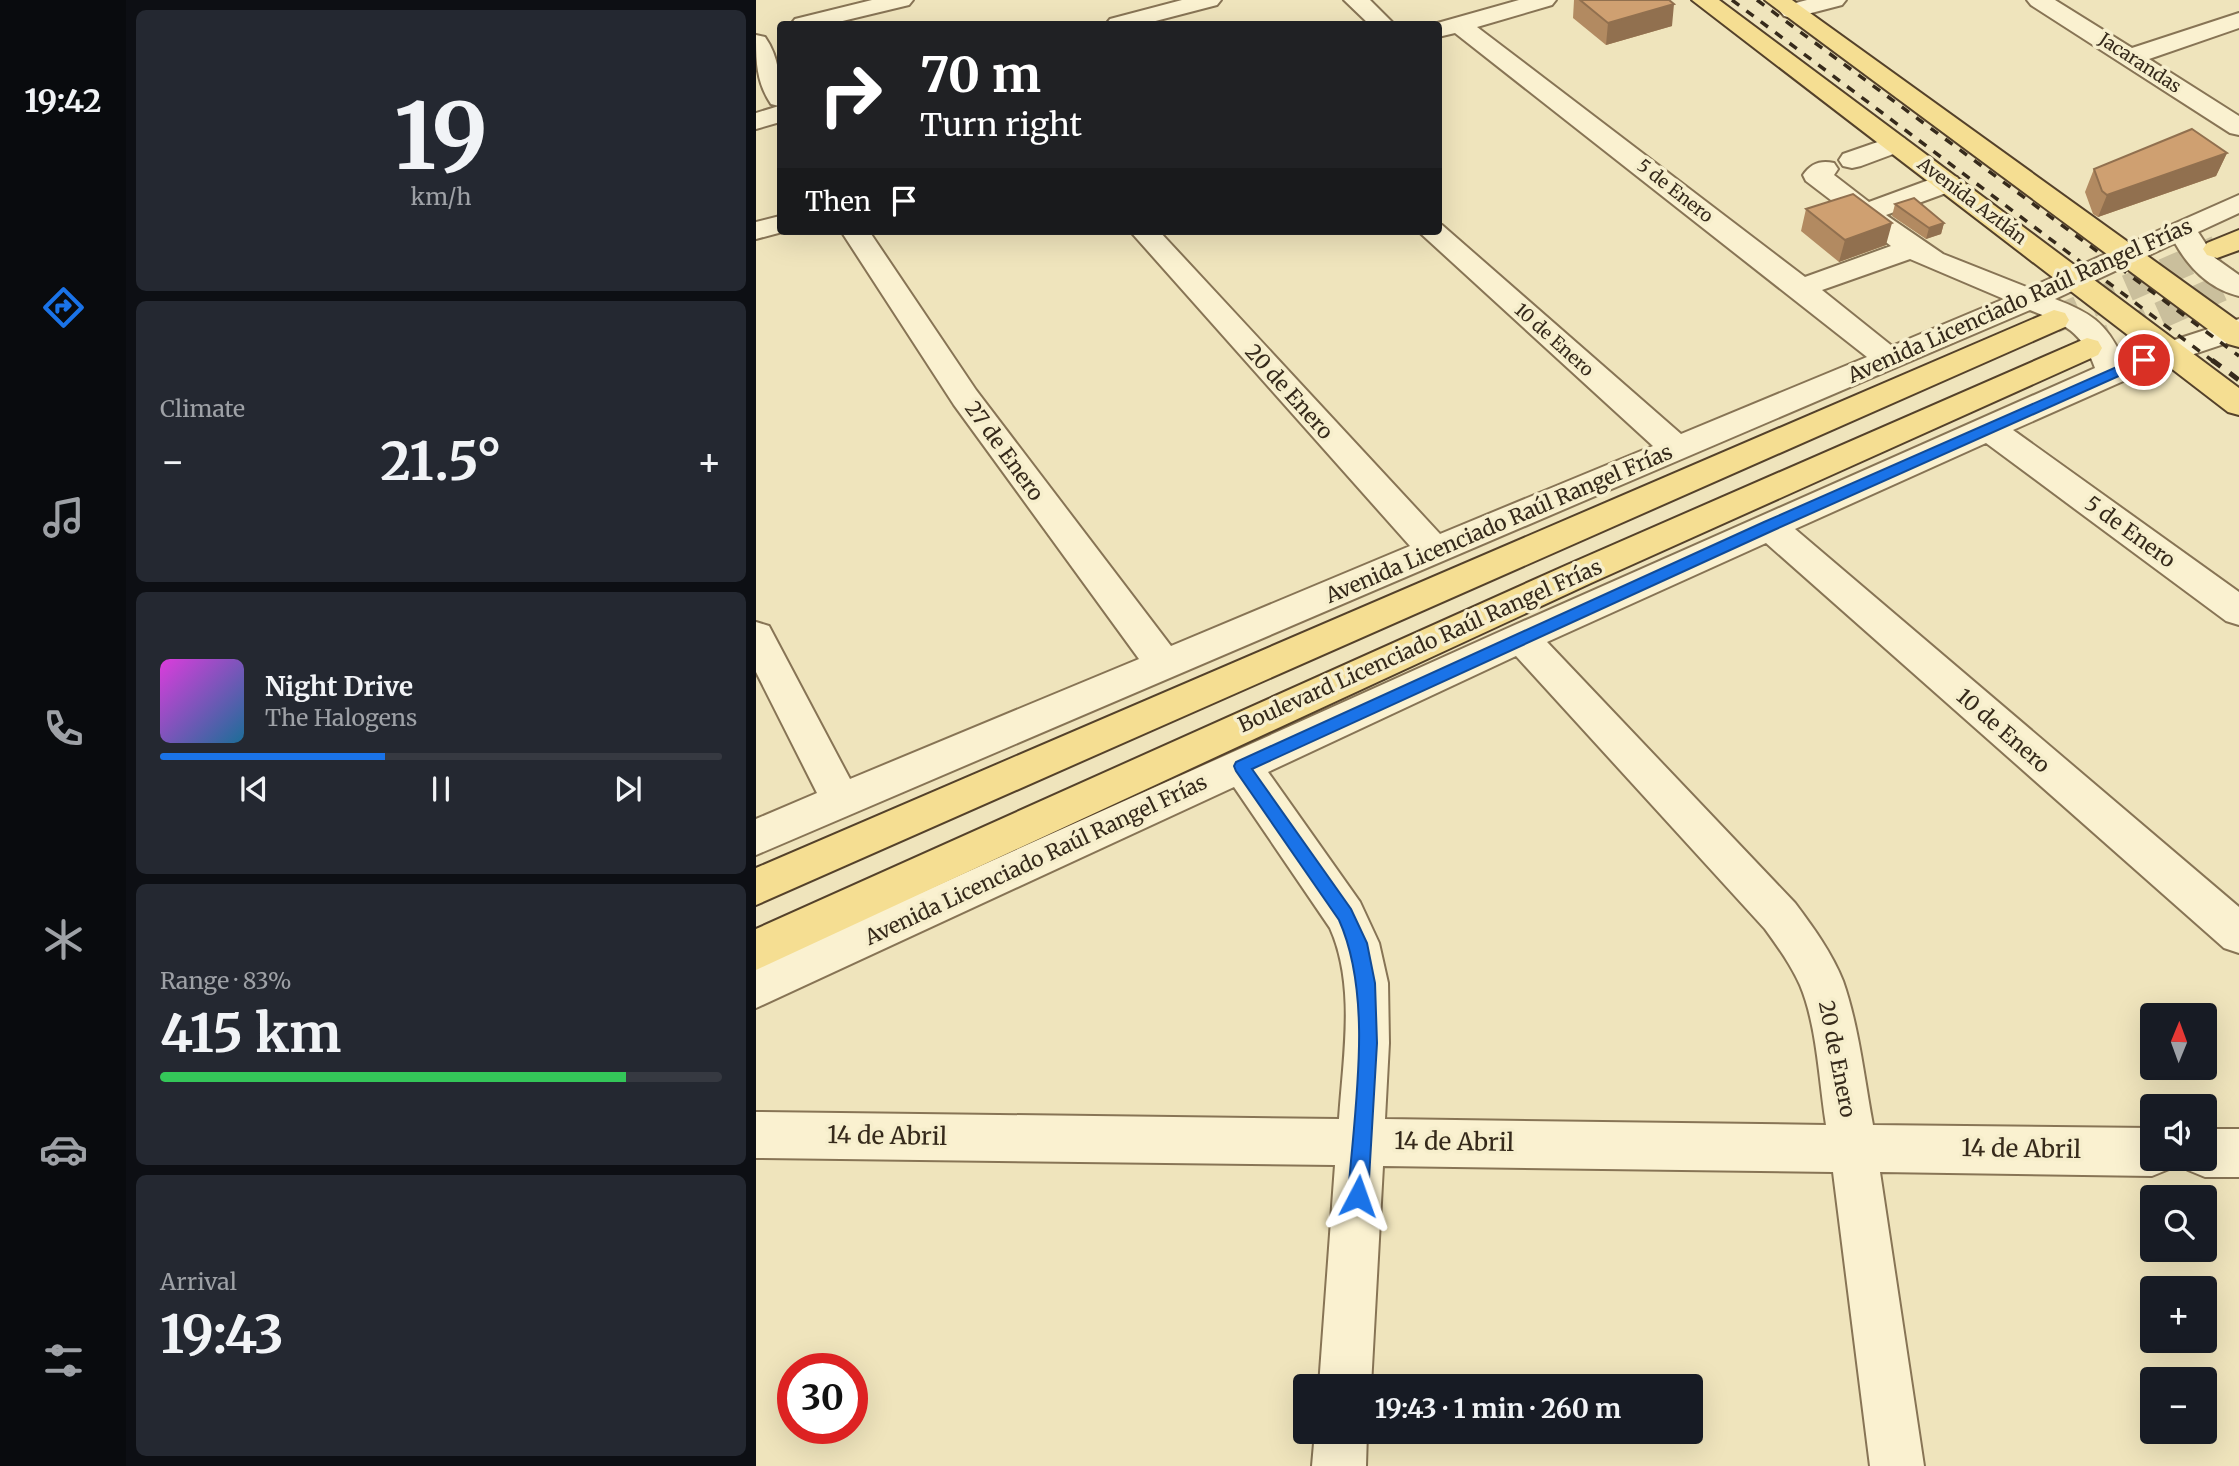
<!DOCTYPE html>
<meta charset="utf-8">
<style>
:root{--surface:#171b24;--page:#242831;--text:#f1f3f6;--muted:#9ea1a6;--line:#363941;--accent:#1a73e8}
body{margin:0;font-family:Merriweather,serif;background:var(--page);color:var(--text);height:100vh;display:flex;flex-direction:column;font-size:26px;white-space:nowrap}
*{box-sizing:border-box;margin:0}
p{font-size:23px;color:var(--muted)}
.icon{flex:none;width:38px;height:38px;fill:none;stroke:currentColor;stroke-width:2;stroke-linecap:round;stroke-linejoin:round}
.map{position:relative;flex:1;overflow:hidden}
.panel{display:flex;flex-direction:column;gap:10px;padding:10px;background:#0d0f14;width:630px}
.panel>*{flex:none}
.hud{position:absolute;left:21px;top:21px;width:665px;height:214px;border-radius:7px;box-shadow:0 7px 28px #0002;background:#202124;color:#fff;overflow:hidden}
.needle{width:46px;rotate:1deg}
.tools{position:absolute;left:1384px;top:1003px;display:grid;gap:14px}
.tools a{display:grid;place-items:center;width:77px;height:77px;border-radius:7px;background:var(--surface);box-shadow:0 7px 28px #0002;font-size:35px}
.speed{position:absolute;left:21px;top:1353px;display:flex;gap:14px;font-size:35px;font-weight:700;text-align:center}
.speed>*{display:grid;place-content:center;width:91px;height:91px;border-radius:50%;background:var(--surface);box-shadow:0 7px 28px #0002;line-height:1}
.speed .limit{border:10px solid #d22;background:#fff;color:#111}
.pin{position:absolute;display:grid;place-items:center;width:60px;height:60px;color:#fff;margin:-30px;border:4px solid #fff;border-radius:50%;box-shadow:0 2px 7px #0007}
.me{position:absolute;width:77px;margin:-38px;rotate:4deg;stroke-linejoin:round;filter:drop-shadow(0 0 5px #0008)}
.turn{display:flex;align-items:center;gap:24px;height:147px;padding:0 28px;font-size:32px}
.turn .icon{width:91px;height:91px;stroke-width:2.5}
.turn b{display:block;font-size:49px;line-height:60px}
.then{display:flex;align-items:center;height:66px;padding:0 28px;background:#0003;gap:14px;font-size:26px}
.big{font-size:52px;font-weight:700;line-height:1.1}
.panel .widget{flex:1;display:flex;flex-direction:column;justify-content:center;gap:10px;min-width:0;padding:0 24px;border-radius:10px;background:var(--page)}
.panel .dial{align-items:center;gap:0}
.dial b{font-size:91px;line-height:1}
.song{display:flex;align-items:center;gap:21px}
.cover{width:84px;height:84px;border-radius:10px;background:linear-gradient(135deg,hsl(300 70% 55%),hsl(200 70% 35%))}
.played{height:7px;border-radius:4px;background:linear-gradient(90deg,var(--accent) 40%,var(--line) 40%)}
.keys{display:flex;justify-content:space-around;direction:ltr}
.heat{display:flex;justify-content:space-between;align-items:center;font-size:38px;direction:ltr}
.charge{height:10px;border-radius:5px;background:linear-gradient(90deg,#34c759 83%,var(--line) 0)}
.trip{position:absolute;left:537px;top:1374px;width:410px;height:70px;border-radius:7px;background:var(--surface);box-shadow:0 7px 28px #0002;font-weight:700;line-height:70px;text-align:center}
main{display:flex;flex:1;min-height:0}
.tabs{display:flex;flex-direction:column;width:126px;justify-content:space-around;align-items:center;background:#090b0e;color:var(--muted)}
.tabs .icon{width:49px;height:49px}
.tabs .current{color:var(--accent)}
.tabs b{font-size:32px;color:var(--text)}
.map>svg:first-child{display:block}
</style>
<main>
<nav class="tabs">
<b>19:42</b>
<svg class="icon current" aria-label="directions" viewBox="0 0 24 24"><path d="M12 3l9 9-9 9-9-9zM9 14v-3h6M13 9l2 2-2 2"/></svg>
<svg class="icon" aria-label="music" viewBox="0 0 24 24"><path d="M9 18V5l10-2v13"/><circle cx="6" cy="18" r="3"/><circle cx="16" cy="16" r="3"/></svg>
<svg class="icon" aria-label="phone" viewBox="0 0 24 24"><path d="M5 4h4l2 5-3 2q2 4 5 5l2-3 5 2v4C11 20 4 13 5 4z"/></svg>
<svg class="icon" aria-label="climate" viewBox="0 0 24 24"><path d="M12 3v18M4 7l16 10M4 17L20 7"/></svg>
<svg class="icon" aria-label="car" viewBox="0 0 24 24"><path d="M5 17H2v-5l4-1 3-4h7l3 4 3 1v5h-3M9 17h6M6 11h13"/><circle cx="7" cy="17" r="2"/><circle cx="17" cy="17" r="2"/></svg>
<svg class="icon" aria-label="filters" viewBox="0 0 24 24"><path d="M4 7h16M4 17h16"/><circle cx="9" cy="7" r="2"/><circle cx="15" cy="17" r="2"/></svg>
</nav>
<section class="panel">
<div class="widget dial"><b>19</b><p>km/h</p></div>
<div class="widget"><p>Climate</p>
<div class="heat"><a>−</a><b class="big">21.5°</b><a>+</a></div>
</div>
<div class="widget">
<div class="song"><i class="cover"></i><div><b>Night Drive</b><p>The Halogens</p></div></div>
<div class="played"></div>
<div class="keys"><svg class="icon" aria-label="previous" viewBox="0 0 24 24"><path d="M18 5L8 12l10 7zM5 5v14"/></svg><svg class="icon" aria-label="pause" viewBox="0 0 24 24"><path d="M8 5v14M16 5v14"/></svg><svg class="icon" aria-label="next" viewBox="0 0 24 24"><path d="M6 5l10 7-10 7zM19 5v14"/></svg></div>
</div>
<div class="widget"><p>Range · 83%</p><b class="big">415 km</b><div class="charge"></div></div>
<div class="widget"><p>Arrival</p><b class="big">19:43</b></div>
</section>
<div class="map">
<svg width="1483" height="1466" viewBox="0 0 1483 1466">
<rect width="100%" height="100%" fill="#efe4bc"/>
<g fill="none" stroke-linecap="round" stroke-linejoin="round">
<path stroke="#cabf9c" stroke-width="27" stroke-dasharray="27 13" stroke-linecap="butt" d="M1298 320 1461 249
M1331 348 1483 280"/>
<g stroke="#877455" stroke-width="4">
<path id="minor" d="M116 0H157L153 5 74 24H35L39 19Z
M426 0H465L461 5 388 24H350L354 19Z
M588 0H614L638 24H613Z
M763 0H800L796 5 721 27 1049 277 1135 246 1050 181 1047 175C1055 163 1065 160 1078 163L1082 169 1078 175 1113 202 1181 177 1191 175 1201 177 1205 183 1201 189 1130 215 1187 254 1273 288 1483 195V213L1442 232 1459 258 1483 275V296C1454 289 1433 268 1419 243L1299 299C1333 312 1350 322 1366 357L1483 319V339L1399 367 1257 430 1483 592V625L1470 621 1230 443 1039 529 1483 907V953L1468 948 1010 543 791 642 1039 903C1057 927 1076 953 1087 981 1103 1027 1108 1077 1117 1125L1396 1128V1158H1417L1413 1169 1396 1176 1124 1172 1168 1466H1114L1077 1172 627 1166 615 1386H563L579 1165 0 1158V1112L583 1119C587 1057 600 986 574 928L478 787 0 1008V967L752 628 1339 368C1326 331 1308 324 1274 310L0 855V819L61 793 0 672V622L13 626 94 779 383 659 198 405 85 231H113L220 390 415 646 654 546 374 231H403L684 534 897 446 662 231H682V224L686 225 925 434 1111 357 699 33 682 37V24H678ZM1154 259 1248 299 1136 346 1066 290ZM760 656 1009 929C1022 947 1035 965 1044 985 1061 1025 1063 1081 1070 1125L629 1119 633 1043 632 983 623 943 604 902 512 772Z
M1051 0H1090L1086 5 1036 18 1028 16 1024 11 1028 6Z
M1271 0H1299L1376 48 1483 13V28L1393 59 1483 116V135L1474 133 1275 5Z
M0 35 9 37C27 63 24 91 24 122L0 129V113L23 106 15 104C0 82 0 60 0 35Z
M1139 136 1148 138 1152 144 1148 150 1105 166 1096 168 1087 166 1083 160 1087 154Z
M24 216V231H30L0 239V222Z
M1449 1129H1483V1177H1449L1432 1170 1428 1158H1449Z
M559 1432H611L610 1466H556Z"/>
</g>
<g stroke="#54412a" stroke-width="4">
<path id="major" d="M936 0H963L1483 388V415L1472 412Z
M1009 0H1036L1483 322V347L1472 344Z
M1483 230V250L1461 258 1451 255 1447 249 1451 243Z
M1298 310 1309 313 1313 320 1309 327 0 905V868Z
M1331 338 1342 341 1346 348 1342 355 835 583 0 970V929L811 565Z"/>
</g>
<use href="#minor" fill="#faf1d0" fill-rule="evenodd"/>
<use href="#major" fill="#f5de92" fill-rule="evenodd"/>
<path stroke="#362a1b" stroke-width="3.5" stroke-dasharray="9 9" stroke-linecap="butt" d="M976 0 1458 362
M1001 0 1483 356"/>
<path stroke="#362a1b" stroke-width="5" stroke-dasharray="11 11" stroke-linecap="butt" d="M1456 360 1483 380"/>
</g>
<path fill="#b28a61" d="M818 0H913L916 26 850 45 817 18Z
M1471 153 1460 176 1342 217 1337 214 1329 192 1338 169Z
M1139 204 1188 223 1185 234 1170 239 1136 216Z
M1050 209 1130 245 1083 262 1045 231Z"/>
<path fill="#91704f" d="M918 4 916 26 850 45 852 23Z
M1471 153 1460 176 1342 217 1351 195Z
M1136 223 1130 245 1083 262 1089 240Z
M1188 223 1185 234 1170 239 1173 228Z"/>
<path fill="#cfa071" stroke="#91704f" stroke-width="2" d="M824 0H913L918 4 852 23Z
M1436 129 1471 153 1351 195 1346 191 1338 169Z
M1097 194 1136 223 1089 240 1050 209Z
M1158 198 1188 223 1173 228 1139 204Z"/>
<path fill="#1a73e8" stroke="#114b97" stroke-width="2" d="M1388 355 1394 360 1392 363 1018 530 496 769 595 909 611 943 619 983 621 1043 612 1196 609 1203 602 1206 595 1203 592 1196C598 1112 618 998 583 920L480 771 478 766 480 762 1008 522Z"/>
<g text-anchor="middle" stroke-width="7" stroke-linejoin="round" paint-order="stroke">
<g font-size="18" fill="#362a1b" stroke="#f6eecc">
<text transform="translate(1384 63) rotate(33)" y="6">Jacarandas</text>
<text transform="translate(919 191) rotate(38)" y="6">5 de Enero</text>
<text transform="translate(1216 201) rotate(37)" y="6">Avenida Aztlán</text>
<text transform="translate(798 340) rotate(42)" y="6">10 de Enero</text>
</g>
<g font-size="21" fill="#362a1b" stroke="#f6eecc">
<text transform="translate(1264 301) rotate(-24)" y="7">Avenida Licenciado Raúl Rangel Frías</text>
<text transform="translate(533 392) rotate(48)" y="7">20 de Enero</text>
<text transform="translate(248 451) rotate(54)" y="7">27 de Enero</text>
<text transform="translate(743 524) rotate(-23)" y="7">Avenida Licenciado Raúl Rangel Frías</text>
<text transform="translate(1374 532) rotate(36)" y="7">5 de Enero</text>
<text transform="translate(664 646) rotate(-24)" y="7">Boulevard Licenciado Raúl Rangel Frías</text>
<text transform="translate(1247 731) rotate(41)" y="7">10 de Enero</text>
<text transform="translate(280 860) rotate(-25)" y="7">Avenida Licenciado Raúl Rangel Frías</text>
<text transform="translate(1081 1059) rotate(79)" y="7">20 de Enero</text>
</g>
<g font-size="24" fill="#362a1b" stroke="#f6eecc">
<text transform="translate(131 1136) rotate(1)" y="8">14 de Abril</text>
<text transform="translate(698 1142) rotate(1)" y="8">14 de Abril</text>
<text transform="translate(1265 1149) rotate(1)" y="8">14 de Abril</text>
</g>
</g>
</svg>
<div class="tools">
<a><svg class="needle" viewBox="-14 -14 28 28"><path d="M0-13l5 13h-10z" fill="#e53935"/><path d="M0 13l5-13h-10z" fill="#9ea1a6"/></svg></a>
<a><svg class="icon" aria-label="sound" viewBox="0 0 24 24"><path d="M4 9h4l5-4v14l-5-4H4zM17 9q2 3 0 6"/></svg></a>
<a><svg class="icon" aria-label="search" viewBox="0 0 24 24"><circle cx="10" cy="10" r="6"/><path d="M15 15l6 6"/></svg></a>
<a>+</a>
<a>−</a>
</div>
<div class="speed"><div class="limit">30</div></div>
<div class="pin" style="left:1388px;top:360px;background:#d93025"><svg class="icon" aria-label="arrive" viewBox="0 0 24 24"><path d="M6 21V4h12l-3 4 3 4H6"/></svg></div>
<svg class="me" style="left:602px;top:1196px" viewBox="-20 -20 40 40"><path d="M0-17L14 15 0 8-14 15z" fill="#1a73e8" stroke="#fff" stroke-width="4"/></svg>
<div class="trip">19:43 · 1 min · 260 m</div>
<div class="hud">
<div class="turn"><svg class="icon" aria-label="right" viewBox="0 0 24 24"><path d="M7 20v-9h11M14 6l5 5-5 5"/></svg><div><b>70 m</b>Turn right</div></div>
<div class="then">Then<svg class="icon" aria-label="arrive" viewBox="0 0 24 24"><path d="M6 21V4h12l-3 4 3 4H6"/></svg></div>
</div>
</div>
</main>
